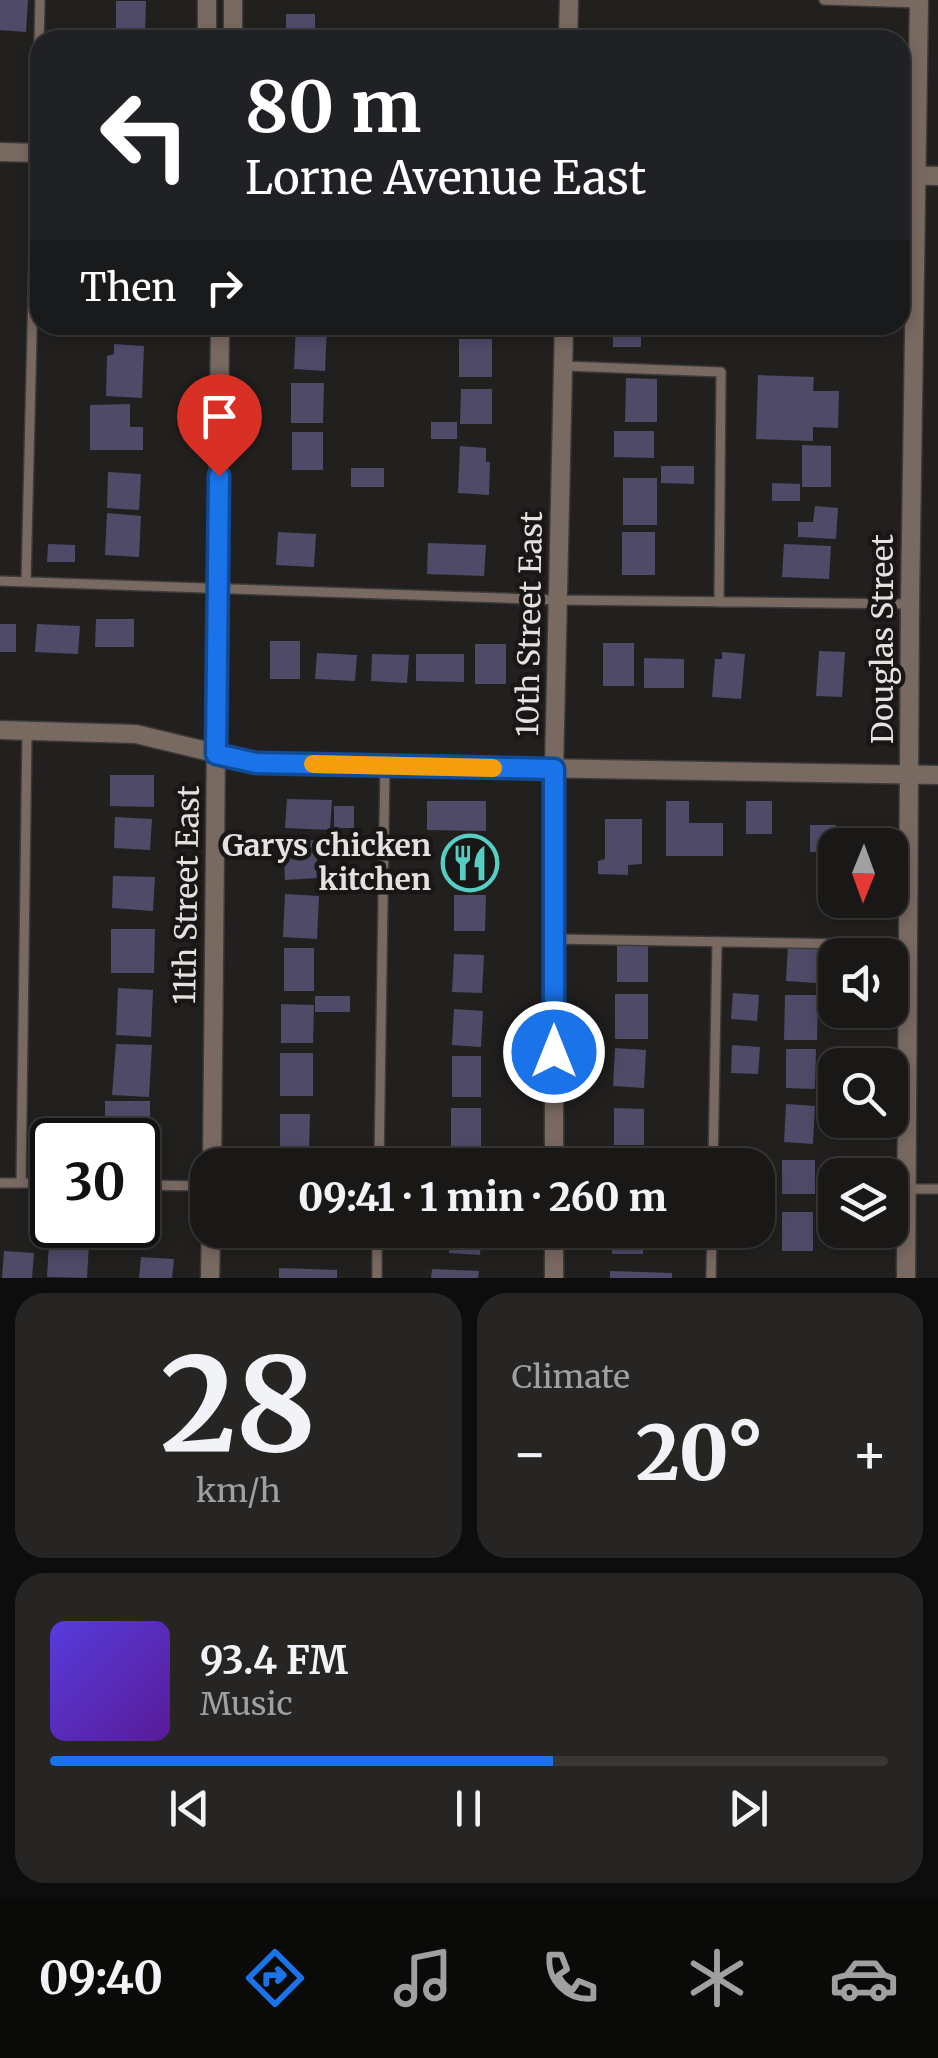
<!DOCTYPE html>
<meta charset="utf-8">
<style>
:root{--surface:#1a1817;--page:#272524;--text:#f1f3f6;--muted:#9fa0a1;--line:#383736;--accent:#1a73e8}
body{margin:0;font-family:Merriweather,serif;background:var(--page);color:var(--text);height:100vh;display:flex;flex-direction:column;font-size:38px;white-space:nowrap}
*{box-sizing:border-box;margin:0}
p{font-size:32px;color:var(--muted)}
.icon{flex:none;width:55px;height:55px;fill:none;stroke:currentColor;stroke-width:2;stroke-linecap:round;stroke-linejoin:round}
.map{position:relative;height:1278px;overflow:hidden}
.side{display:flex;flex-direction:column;gap:15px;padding:15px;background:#0e0d0d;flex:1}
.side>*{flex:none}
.top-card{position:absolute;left:30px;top:30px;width:880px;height:305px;border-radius:30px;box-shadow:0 5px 15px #0003,0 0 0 2px var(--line);background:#202124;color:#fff;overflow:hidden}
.needle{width:65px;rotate:181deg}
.fabs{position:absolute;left:818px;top:828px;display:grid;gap:20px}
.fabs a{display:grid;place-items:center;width:90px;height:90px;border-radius:20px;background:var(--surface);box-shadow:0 5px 15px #0003,0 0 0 2px var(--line);font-size:50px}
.speed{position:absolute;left:30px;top:1118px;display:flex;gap:20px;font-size:50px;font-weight:700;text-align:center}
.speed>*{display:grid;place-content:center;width:130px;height:130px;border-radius:50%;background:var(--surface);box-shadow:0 5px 15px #0003,0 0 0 2px var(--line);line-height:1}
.speed .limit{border:5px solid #111;border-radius:15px;background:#fff;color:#111}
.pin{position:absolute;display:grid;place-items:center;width:85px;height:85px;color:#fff;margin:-102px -42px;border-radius:50% 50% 50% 0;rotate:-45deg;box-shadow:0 0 10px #0007}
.pin .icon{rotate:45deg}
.me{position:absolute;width:110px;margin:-55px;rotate:0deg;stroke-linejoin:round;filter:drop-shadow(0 0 8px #0008)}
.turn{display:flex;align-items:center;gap:35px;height:210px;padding:0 50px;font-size:45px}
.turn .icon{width:130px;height:130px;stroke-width:2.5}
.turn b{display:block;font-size:70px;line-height:85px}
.then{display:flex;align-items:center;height:95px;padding:0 50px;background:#0003;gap:20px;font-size:38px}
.big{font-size:75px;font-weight:800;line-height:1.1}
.side .tile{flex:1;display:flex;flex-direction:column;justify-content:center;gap:15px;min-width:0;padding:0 35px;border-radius:30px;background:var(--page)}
.side .dial{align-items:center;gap:0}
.dial b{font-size:130px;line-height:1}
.song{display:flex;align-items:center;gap:30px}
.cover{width:120px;height:120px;border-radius:15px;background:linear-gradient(135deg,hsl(250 70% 55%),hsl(270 70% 35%))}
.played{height:10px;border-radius:5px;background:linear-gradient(90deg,var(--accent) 60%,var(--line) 60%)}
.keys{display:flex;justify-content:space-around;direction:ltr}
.heat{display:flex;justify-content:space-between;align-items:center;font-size:55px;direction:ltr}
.side .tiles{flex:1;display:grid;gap:15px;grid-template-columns:1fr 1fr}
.tile:last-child{grid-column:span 2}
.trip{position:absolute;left:190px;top:1148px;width:585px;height:100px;border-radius:30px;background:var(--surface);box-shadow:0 5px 15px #0003,0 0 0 2px var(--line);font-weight:800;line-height:100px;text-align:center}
.tab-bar{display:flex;height:160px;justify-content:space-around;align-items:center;background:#0a0a09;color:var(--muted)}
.tab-bar .icon{width:70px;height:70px}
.tab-bar .selected{color:var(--accent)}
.tab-bar b{font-size:45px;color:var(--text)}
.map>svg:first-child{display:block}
</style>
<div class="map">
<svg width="938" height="1278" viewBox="0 0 938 1278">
<rect width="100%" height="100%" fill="#22201f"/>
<path fill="#4e4a68" d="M0 0H28L26 32 0 30Z
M116 1H146L145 40H116Z
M286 14H315V40H286Z
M296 325H327L325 371 294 369Z
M801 325H830V337L800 335Z
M613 331H641V347H613Z
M459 339H492V377H459Z
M114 344 144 346 142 398 106 396 107 356 114 354Z
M758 375 814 377 813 391H839L838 428 813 427V441L756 439Z
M626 378 657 379V422H625Z
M291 383H324L323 423H291Z
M461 389H492V424H460Z
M130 404V427H143V450H90V405Z
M431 422H457V439H431Z
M614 431H654V458L614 457Z
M292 432H323V470H292Z
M802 445 831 446V487H802Z
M460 446 486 448V462H490L489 495 458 493Z
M661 466H694V484L661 483Z
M351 468H384V487H351Z
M108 472 141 474 139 510 107 508Z
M623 478H657V525H623Z
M772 483 800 484V501H772Z
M815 506 838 508 836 539 798 537V522H813Z
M107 513 141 516 139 557 105 555Z
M278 532 316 534 314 567 276 565Z
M622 532H655V575H622Z
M428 543 486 545 484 576 427 574Z
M48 544 75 545V562H47Z
M784 544 831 546 829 579 782 577Z
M96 619H134V647H95Z
M0 624H16V652H0Z
M37 624 80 626 78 654 35 652Z
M270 641H300V679H270Z
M603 643H634V686H603Z
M475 644H506V684H475Z
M819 651 845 652 842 697 816 696Z
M722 652 745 654 741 699 712 697 715 659H722Z
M317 653 357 655 355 681 315 679Z
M372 654 409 655 407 683 371 681Z
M416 654H464V682L416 681Z
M644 658 684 659V688H644Z
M110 775H154V807L110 806Z
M287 799 332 800 330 830 285 828Z
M427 801H486V831L427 830Z
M666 801H689V823H723V856H666Z
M746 801H772V834H746Z
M334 806H354V828H334Z
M115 817 152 819 150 850 114 848Z
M605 819H642V864L628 865V875L598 874V861L605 859Z
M810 825H836L835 852H810Z
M321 838 356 841 354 854 319 852Z
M316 840 318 878 285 880 283 842Z
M455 845 488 846 486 888 453 886Z
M113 876 155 877 153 911 112 908Z
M285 894 319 896 317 939 283 937Z
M454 895H486L485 931H454Z
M111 929H155L154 973H111Z
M617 944H648V982H617Z
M788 945 818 947 816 983 786 981Z
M284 948H314V991H284Z
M454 954 484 955 482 993 452 992Z
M118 988 153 990 151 1037 116 1035Z
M733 993 759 995 757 1021 731 1019Z
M615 994H648V1039H615Z
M785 995H818L817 1040H784Z
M315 996H350V1012H315Z
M281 1004 314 1005 313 1043H281Z
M454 1009 483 1011 481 1047 452 1045Z
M116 1044 152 1045 149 1097 112 1095Z
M732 1045 760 1047 758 1074 731 1073Z
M615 1048 646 1050 644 1088 613 1086Z
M786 1049H816L815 1089 786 1088Z
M280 1053H313V1096H280Z
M452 1056H481V1097H452Z
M105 1101H150V1163H138V1140H105Z
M786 1104 815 1106 813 1144 784 1142Z
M451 1108H481V1151H451Z
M614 1108 644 1109V1145H614Z
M280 1114H310L309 1149 280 1148Z
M332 1152 370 1156 369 1165H331Z
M282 1155 311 1157 310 1165H281Z
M613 1155H644V1165H612Z
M782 1160H815V1194H782Z
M758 1179H772V1204H758Z
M782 1212H813V1251H782Z
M278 1230H311V1245H278Z
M450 1230H482L480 1255 449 1253Z
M612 1230H643V1254H612Z
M49 1242 89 1244 87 1278 47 1277Z
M4 1251 34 1253 32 1278H2Z
M141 1257 174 1259 172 1278H139Z
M279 1268 337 1270V1278H279Z
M432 1269 479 1271 478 1278H431Z
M610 1271 672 1273V1278H610Z"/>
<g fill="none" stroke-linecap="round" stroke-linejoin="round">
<g stroke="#3d3b3a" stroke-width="12">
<path id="lane" d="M824 0 919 3
M564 366 721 372 719 602
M0 581 558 600 910 604
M26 582 40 0
M554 939 909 945
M379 1165 385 765
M713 1165 717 942
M0 1183H52
M21 1183 27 731
M138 1185 208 1186
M907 1189H938
M377 1278V1230
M711 1278 712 1230"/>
</g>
<g stroke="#3d3b3a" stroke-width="21">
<path id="street" d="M207 0V40
M233 40V0
M568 40 569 0
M0 152 40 153
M900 175 938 176
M0 730 136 734 256 763 938 775
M212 1165 220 325
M554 1165V769L564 325
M210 1278 211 1230
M554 1278V1230
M906 1278 910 604 919 0"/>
</g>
<use href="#lane" stroke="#786961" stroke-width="9"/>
<use href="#street" stroke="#786961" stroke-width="18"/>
</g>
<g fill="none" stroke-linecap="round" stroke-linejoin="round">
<g stroke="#114b97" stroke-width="25">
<path id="route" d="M219 476 216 754 256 763 554 769V1052"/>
</g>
<use href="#route" stroke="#1a73e8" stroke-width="18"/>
<path stroke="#f59e0b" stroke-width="18" d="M313 764 493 768"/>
</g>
<defs>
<g id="restaurant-ring" transform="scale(2.875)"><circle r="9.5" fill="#191716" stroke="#56cec3" stroke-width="1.5"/><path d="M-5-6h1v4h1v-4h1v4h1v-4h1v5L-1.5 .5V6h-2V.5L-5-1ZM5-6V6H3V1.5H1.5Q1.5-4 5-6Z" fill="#56cec3"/></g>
</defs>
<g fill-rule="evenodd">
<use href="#restaurant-ring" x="470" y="863"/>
</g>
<g text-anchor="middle" stroke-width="9" stroke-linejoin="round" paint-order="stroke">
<g font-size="30" fill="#e4e2e1" stroke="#191716">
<text transform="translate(530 624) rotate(-89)" y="10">10th Street East</text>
<text transform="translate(883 639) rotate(-90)" y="10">Douglas Street</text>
<text transform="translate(187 895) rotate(-89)" y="10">11th Street East</text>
</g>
<g font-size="30" font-weight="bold" fill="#e4e2e1" stroke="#191716" text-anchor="end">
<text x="431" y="856">Garys chicken<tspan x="431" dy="34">kitchen</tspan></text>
</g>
</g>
</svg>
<div class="fabs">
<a><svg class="needle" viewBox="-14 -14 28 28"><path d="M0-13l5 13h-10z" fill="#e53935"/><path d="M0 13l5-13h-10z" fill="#9fa0a1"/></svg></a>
<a><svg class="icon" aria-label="sound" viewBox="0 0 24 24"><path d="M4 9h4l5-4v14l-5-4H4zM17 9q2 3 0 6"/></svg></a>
<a><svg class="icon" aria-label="search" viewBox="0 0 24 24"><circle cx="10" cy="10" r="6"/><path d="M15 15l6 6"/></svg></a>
<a><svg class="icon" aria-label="layers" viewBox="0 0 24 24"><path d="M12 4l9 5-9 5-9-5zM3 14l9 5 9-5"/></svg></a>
</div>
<div class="speed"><div class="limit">30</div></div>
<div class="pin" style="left:219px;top:476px;background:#d93025"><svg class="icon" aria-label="arrive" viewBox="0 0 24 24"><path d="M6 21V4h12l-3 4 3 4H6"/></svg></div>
<svg class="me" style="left:554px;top:1052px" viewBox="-20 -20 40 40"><circle r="17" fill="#1a73e8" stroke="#fff" stroke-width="3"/><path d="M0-11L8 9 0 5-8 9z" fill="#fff"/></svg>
<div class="trip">09:41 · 1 min · 260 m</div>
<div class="top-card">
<div class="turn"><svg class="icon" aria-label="left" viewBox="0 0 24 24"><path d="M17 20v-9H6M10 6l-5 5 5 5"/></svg><div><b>80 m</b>Lorne Avenue East</div></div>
<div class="then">Then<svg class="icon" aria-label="right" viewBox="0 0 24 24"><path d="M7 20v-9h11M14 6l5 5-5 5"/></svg></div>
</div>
</div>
<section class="side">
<div class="tiles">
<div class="tile dial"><b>28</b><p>km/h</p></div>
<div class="tile"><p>Climate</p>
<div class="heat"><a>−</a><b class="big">20°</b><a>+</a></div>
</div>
<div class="tile">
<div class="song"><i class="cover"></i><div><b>93.4 FM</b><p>Music</p></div></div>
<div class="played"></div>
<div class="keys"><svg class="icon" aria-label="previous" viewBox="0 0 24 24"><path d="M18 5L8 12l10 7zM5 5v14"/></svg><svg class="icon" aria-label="pause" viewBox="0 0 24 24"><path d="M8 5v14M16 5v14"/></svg><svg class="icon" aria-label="next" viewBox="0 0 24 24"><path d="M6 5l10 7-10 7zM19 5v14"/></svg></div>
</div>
</div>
</section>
<nav class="tab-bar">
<b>09:40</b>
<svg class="icon selected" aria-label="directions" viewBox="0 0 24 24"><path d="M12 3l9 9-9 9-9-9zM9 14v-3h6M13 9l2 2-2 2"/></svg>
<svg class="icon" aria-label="music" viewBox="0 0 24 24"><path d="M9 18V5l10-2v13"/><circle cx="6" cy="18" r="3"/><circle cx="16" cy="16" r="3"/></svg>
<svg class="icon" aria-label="phone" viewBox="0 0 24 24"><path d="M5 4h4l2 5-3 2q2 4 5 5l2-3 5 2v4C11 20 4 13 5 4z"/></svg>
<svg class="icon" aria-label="climate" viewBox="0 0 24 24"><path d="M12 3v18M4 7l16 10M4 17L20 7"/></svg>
<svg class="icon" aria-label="car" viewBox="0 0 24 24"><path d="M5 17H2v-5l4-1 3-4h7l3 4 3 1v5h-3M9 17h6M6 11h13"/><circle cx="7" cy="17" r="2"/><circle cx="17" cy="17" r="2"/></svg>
</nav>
